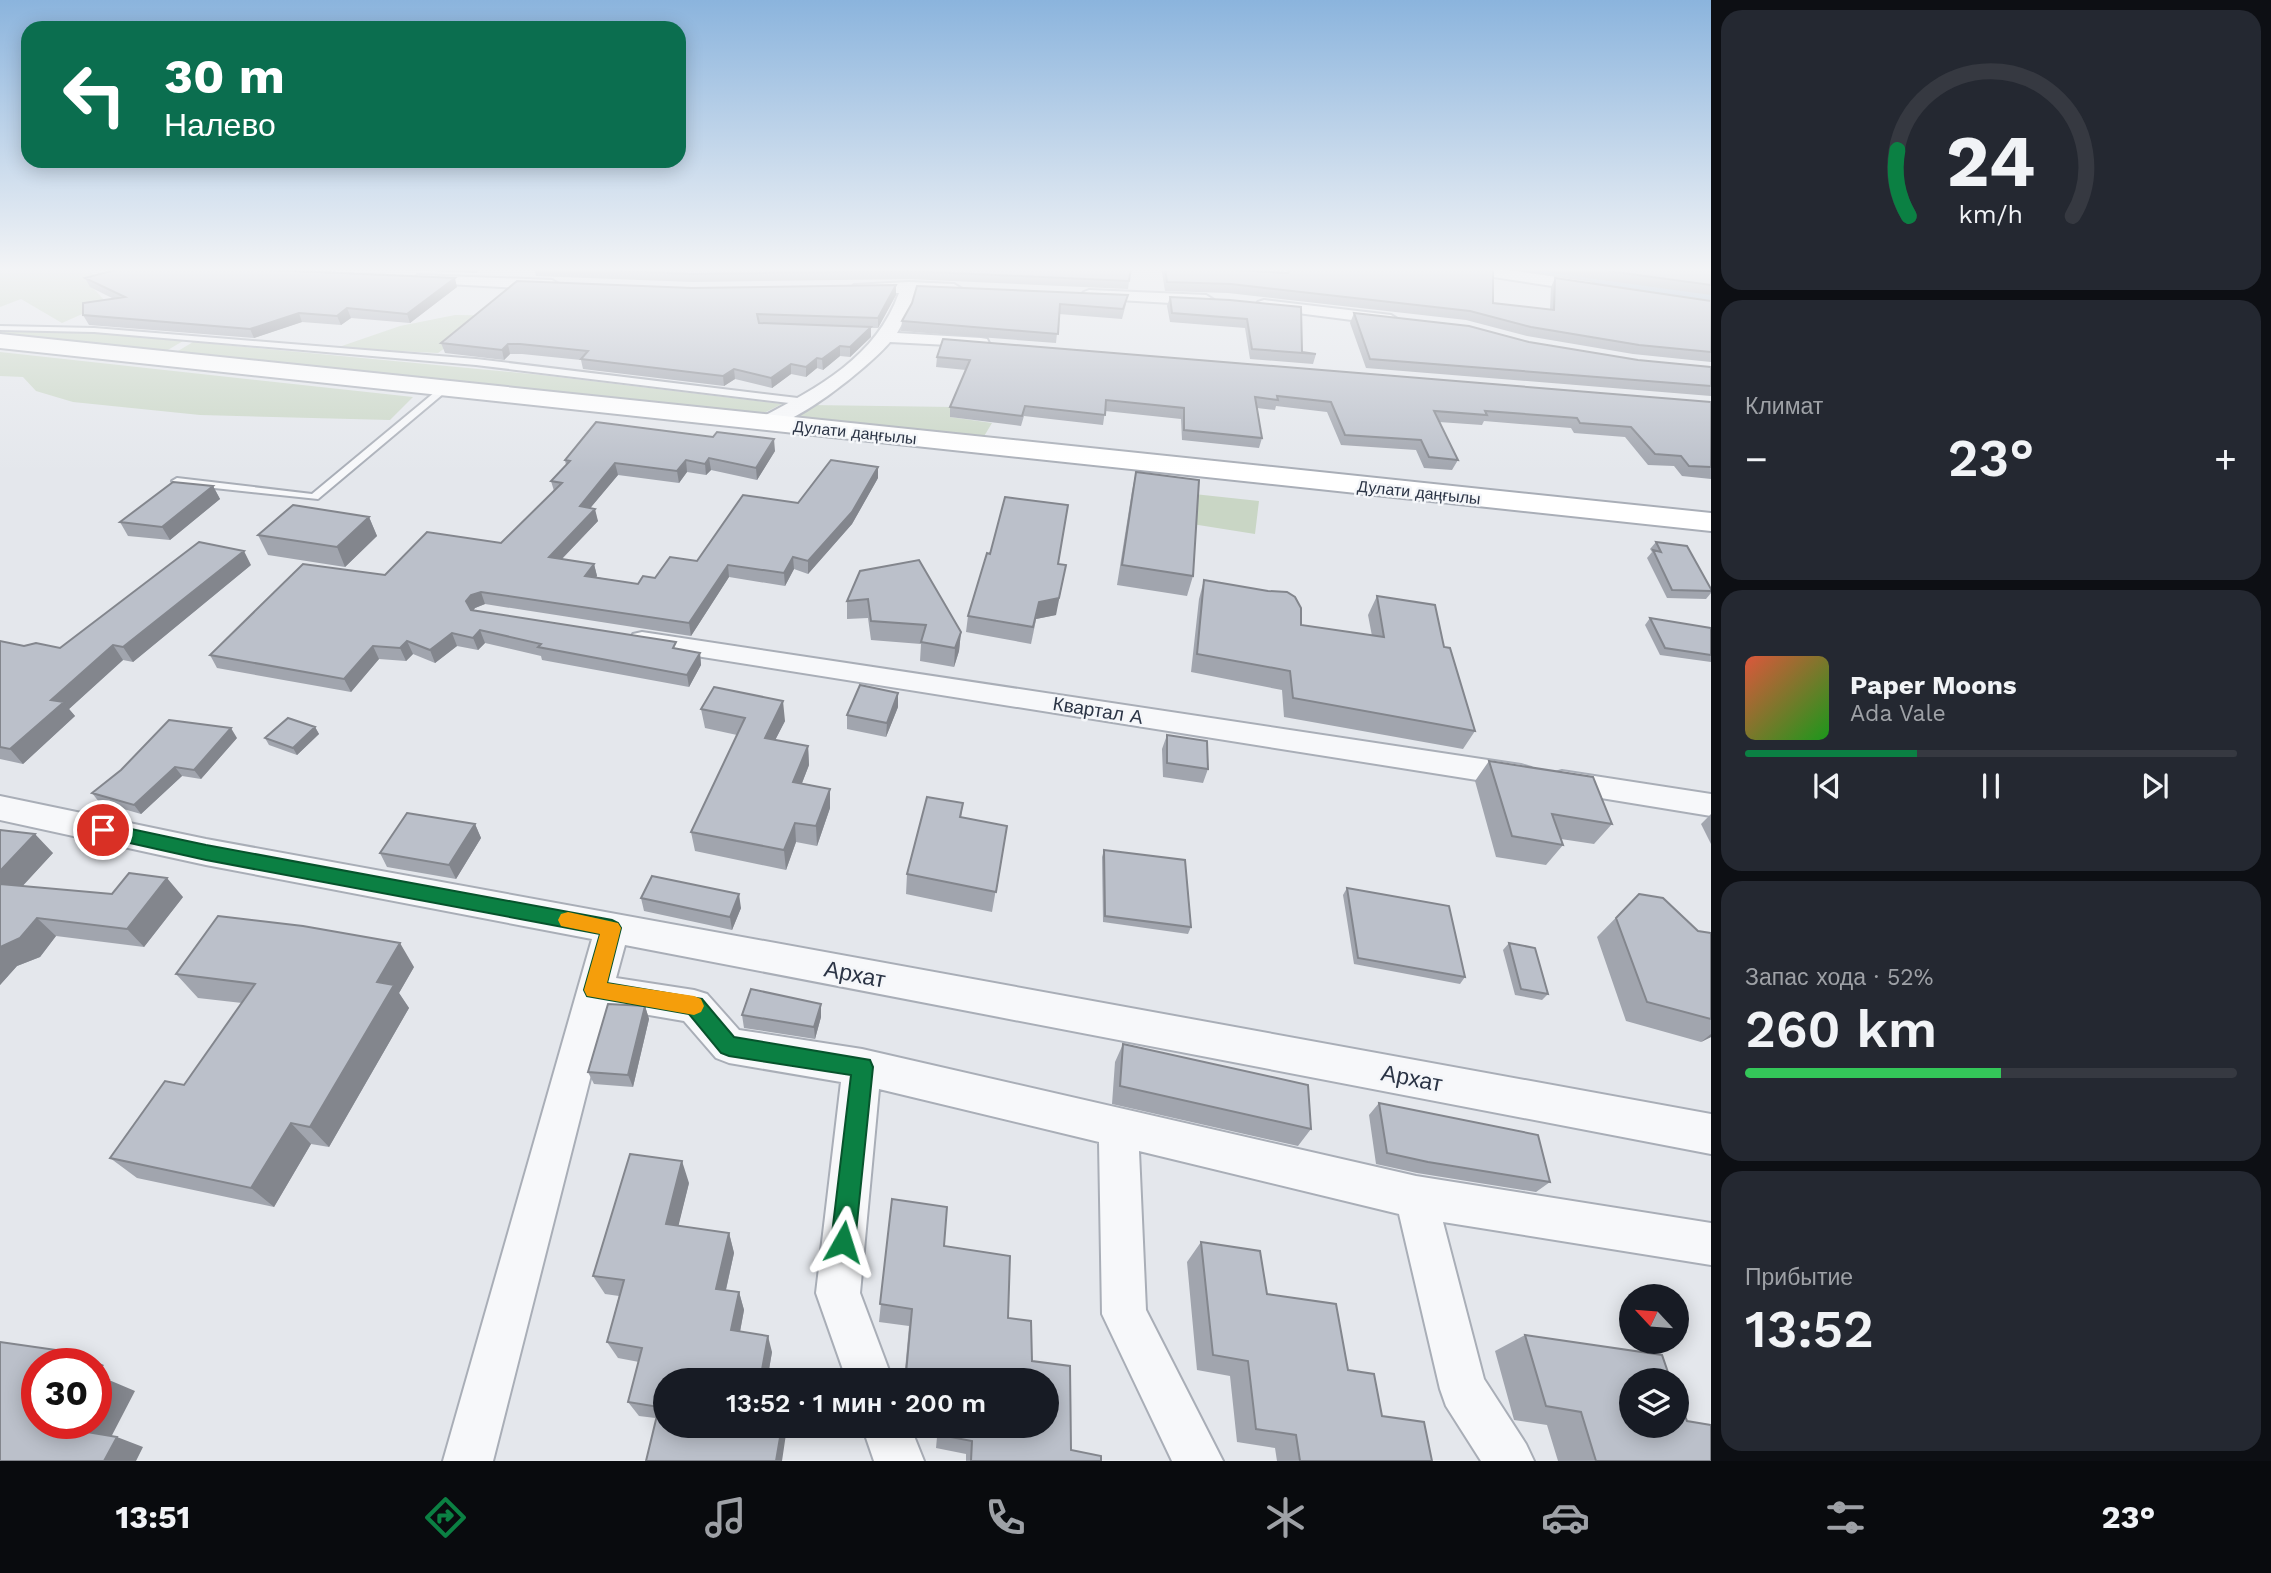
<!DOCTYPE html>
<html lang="ru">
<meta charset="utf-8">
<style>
:root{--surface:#171b24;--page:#242831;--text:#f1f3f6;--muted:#9ea1a6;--line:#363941;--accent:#0b8043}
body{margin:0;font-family:"Work Sans",sans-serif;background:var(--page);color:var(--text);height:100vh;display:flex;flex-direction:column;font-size:26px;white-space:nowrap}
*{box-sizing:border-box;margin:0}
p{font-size:23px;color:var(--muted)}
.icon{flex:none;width:38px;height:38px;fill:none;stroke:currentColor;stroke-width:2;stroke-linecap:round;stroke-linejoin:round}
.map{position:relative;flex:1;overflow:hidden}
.panel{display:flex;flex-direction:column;gap:10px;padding:10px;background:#0d0f14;width:560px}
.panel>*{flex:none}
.top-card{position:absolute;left:21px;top:21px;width:665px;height:147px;border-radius:21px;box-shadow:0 4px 18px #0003;background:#0b6e4f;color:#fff;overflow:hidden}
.needle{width:46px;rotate:296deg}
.fabs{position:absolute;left:1619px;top:1284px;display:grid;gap:14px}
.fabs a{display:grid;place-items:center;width:70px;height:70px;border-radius:50%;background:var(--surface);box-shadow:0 4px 18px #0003;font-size:35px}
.speed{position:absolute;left:21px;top:1348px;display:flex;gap:14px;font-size:35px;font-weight:700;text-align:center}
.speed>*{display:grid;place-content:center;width:91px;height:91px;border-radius:50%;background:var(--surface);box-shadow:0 4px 18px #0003;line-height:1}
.speed .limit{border:10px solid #d22;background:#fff;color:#111}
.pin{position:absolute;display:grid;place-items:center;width:60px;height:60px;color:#fff;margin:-30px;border:4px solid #fff;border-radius:50%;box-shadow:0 2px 7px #0007}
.me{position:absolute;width:77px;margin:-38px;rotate:6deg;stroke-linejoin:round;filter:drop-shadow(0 0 5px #0008)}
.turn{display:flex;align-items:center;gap:24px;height:147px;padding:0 28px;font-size:32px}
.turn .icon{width:91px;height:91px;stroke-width:2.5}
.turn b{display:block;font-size:49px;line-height:60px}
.big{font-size:52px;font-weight:600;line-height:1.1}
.panel .tile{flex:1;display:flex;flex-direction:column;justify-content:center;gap:10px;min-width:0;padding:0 24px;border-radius:21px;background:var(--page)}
.panel .dial{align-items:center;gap:0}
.dial svg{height:182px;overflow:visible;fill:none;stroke:var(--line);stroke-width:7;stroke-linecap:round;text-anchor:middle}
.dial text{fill:var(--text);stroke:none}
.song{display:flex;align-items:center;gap:21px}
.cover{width:84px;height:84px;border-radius:10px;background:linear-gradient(135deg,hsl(10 70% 55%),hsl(120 70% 35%))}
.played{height:7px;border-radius:4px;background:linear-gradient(90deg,var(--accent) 35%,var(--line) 35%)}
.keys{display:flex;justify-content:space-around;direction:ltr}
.heat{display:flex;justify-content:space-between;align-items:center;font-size:38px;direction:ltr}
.charge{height:10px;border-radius:5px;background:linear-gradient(90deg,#34c759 52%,var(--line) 0)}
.trip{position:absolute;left:653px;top:1368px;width:406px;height:70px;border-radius:35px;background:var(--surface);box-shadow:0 4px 18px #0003;font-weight:600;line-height:70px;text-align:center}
.tabs{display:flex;height:112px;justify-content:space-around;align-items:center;background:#090b0e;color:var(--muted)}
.tabs .icon{width:49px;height:49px}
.tabs .selected{color:var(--accent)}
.tabs b{font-size:32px;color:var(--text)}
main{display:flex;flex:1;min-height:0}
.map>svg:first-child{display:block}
</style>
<main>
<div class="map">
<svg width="1711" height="1461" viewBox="0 0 1711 1461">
<rect width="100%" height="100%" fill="#e4e7ec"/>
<path fill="#c9d6c5" d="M0 267 88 270 103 282 94 289 107 303 62 323 21 299 0 307Z
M455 315 520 316 463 335 438 353 336 348 400 326Z
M0 331 87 332 183 341 166 351 0 336Z
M193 342 541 375 782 404 760 415 173 354Z
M0 352 413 397 390 420 200 415 73 402 36 391 23 377 0 376Z
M811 405 954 407 950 417 992 423 980 443 783 420Z
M1194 494 1259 501 1255 534 1192 524Z"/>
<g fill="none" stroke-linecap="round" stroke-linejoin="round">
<path fill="#9fb4cc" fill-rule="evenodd" d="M1503 267H1582L1711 285V303L1517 276 1507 273Z"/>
<g stroke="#a9aeb7" stroke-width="4">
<path id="service" d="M0 326 94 328 476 359 806 399 811 402 806 405 476 365 94 332 0 330Z
M441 387 449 389 318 499 177 484 172 481 177 478 312 494Z"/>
</g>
<g stroke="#a9aeb7" stroke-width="4">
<path id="minor" d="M1448 267H1488L1591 282 1599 287 1591 292 1455 271Z
M418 275 552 280 560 285 552 290 413 282 411 279Z
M909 282 954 284 962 289 954 294 915 293 909 312 897 333 981 338 987 339 989 343 987 347 890 342C871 365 787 434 758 427L755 423 758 419C816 389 876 358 899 293H859L851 288 854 285Z
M1089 290 1206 295 1214 300 1206 305 1084 298 1081 295 1084 292Z
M1264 300 1391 315 1399 320 1391 325 1258 308 1256 305 1258 302Z
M642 632 1521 765 1531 768 1536 776 1531 784 1521 787 633 646 629 640 633 634Z
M1562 771 1711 794V816L1552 790 1547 782 1552 774Z
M0 796 206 839 1711 1114V1154L625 945 616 978 694 990 707 994 739 1030 862 1049 1416 1176 1711 1223V1265L1443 1222 1484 1379 1526 1444 1534 1461H1481L1446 1406 1440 1389 1399 1214 1139 1151 1146 1310 1223 1461H1172L1102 1314 1099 1142 879 1089 860 1293 893 1381H847L816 1293 841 1082 729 1063 716 1058 684 1021 608 1008 493 1461H443L592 939 206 865 0 820Z
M862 1426H910L924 1461H874Z"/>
</g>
<g stroke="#a9aeb7" stroke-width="4">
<path id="secondary" d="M0 334 1711 513V531L0 348Z"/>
</g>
<use href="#service" fill="#f7f8fa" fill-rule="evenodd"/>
<use href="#minor" fill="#f7f8fa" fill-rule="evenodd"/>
<use href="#secondary" fill="#fff" fill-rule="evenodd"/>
</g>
<path fill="#a1a5ae" d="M120 267H200L457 287 410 323 351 318 341 325 302 322 254 338 89 325 83 315 114 299 90 287 85 278 124 268Z
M329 267H484L476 273Z
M1131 267 1128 289 909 279 693 282 536 276 534 268Z
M1161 267H1237V270L1550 310 1551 287 1555 278 1711 301V362L1633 354 1527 336 1466 320 1228 293 1165 291Z
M1552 267H1711V295L1551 273Z
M896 285V295L878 328H871V337L850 357 840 356 823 370 817 368 806 377 791 374 772 388 735 379 724 386 583 369 581 360 522 354H510L504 360 445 353 441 343 692 288Z
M1170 297 1230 300 1302 352 1316 354 1313 364 1250 359 1245 328 1170 322 1167 306Z
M912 303 1126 304 1122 319 1059 314 1056 343 901 331 902 321Z
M1354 313 1638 360 1711 367V396L1366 368 1350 323Z
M937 357 1711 402V479L1682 476 1674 466 1648 465 1625 437 1574 433 1571 428 1484 421 1482 425 1439 422 1458 460 1452 470 1424 468 1416 450 1341 445 1327 412 1276 406 1275 410 1257 408 1262 438 1259 448 1182 440 1181 419 1105 411 1103 425 1024 416 1021 426 950 417V407L966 370 936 367Z
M775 451 757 480 711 470 706 475 687 472 679 483 618 475 590 508 598 521 562 559 594 564 597 576 596 577 638 584 655 578 697 561 798 503 878 478 852 524 808 574 794 569 785 586 729 577 691 636 485 604 475 608 473 610 700 653 701 665 689 687 542 660 541 656 485 643 478 650 457 646 435 663 413 654 406 661 379 659 351 692 217 668 210 655 385 575 501 543 554 491 551 481 566 465 565 460Z
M1136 472 1193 576 1187 596 1117 585 1132 491Z
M213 486 220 499 170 540 128 536 120 522Z
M369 517 377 536 345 567 268 555 258 535Z
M1656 542 1711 589V593L1706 599 1667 598 1647 558 1652 552 1650 549Z
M919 560 961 632 959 651 954 667 920 661 921 644 871 640 868 618 847 619V601Z
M1058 564 1056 615 1036 619 1031 644 966 632 968 616Z
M251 565 133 662 123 660 69 709 75 716 23 764 0 759V641L24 646 60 648Z
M1204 580 1301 625 1372 636 1368 615 1377 596 1444 647 1475 731 1463 749 1284 717 1282 690 1191 672 1199 599Z
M1650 618 1711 628V662L1660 655 1645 625Z
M898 707 886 737 847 729V715Z
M701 709 785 721 775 740 808 746 809 765 802 783 830 789V808L817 846 796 842 786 870 695 851 691 832 737 735 705 728Z
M315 727 319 734 297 755 269 745 265 738Z
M1167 735 1208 769 1203 783 1163 777 1162 749Z
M237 738 201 779 182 776 141 814 99 802 92 793Z
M1489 761 1612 824 1594 844 1561 839 1563 845 1546 865 1496 857 1475 781Z
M963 803 961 817 1007 826 992 912 906 894 907 874Z
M1711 814V844L1701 824Z
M475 824 481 838 456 879 387 867 380 853Z
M0 830 53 853 22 886 112 894 183 897 144 947 56 936 40 957 17 966 0 985Z
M1104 850 1191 927 1188 934 1103 922 1102 857Z
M1347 888 1465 977 1460 984 1354 964 1343 895Z
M1639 894 1698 931 1711 934V1037L1701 1042 1626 1021 1597 937Z
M641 898 741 908 732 930 644 911Z
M1509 943 1548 994 1542 1000 1515 995 1503 950Z
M414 967 399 993 409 1008 329 1147 311 1144 274 1207 137 1178 110 1158 184 1085 242 1003 198 998 176 974Z
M821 1004V1017L815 1039 744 1028 742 1015Z
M645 1006 649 1019 633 1087 594 1084 588 1072Z
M1123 1044 1311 1129 1298 1146 1112 1104 1115 1062Z
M1379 1103 1550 1182 1536 1192 1417 1173 1376 1164 1369 1115Z
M689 1183 678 1226 729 1233 734 1253 726 1290 739 1292 744 1310 740 1332 772 1352 767 1381H665L786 1434 639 1416 628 1402 639 1362 618 1358 607 1342 619 1296 605 1294 593 1276Z
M892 1199 947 1207 944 1246 1010 1256 1008 1318 1031 1321 1032 1361 1070 1366 1071 1450 1101 1456V1461H966V1454L936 1448 938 1426H1046V1381H904L909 1326 879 1322Z
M1201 1242 1267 1294 1348 1370 1382 1416 1432 1461H1277L1275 1448 1237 1442 1230 1376 1197 1370 1187 1262Z
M1525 1335 1687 1421 1711 1461H1558L1547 1425 1514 1420 1495 1351Z"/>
<path fill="#83868d" d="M474 267H484L476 273Z
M455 278 457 287 410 323 407 314Z
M896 285V295L878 328V318Z
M347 308 351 318 341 325 337 316Z
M299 313 302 322 254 338 250 329Z
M871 327V337L850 357V347Z
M508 344 510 354 504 360 502 350Z
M840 346V356L823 370 822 359Z
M817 358V368L806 377V367Z
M791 364V374L772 388 771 378Z
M734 369 735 379 724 386 723 376Z
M774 439 775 451 757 480 756 468Z
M709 458 711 470 706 475 705 464Z
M686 460 687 472 679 483 677 471Z
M615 463 618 475 582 518 580 506Z
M878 467V478L852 524 808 574V561Z
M213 486 220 499 170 540 162 527Z
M595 509 598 521 552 569 549 557Z
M369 517 377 536 345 567 337 547Z
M244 551 251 565 133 662 123 647Z
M793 557 794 569 785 586 784 573Z
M594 564 597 576 588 588 585 576Z
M728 565 729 577 691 636 689 623Z
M1066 565 1056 615 1036 619 1031 644 1039 602Z
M481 592 485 604 475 608 471 614 466 601 471 595Z
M480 630 485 643 478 650 473 638Z
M961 632 959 651 954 667 955 648Z
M452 633 457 646 435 663 430 650Z
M407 641 413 654 406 661 400 648Z
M113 645 123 660 69 709 75 716 23 764 10 749 51 700Z
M373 646 379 659 351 692 344 679Z
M700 653 701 665 689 687 687 675Z
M898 693V707L886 737 887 723Z
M783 701 785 721 766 758 765 738Z
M315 727 319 734 297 755 293 748Z
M231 728 237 738 201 779 194 770Z
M808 746 809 765 795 801 793 782Z
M175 767 182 776 141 814 134 805Z
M830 789V808L817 846 816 826Z
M795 823 796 842 786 870 784 850Z
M475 824 481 838 456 879 449 865Z
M35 834 53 853 8 902 0 895V871Z
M167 878 183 897 144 947 127 929Z
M739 894 741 908 732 930 730 917Z
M37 918 56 936 40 957 17 966 0 985V947Z
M400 943 414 967 399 993 409 1008 329 1147 310 1127 377 982Z
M821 1004V1017L815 1039 814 1027Z
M645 1006 649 1019 633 1087 628 1075Z
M1711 1034V1037L1701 1042Z
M291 1123 311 1144 274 1207 251 1188Z
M682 1161 689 1183 674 1244 666 1224Z
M729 1233 734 1253 722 1307 716 1289Z
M739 1292 744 1310 737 1347 731 1330Z
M768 1336 772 1352 767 1381H760Z
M77 1353 104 1365 96 1377V1363H70Z
M109 1380 135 1391 109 1441 81 1431 86 1423H96V1404Z
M782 1426H784L786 1434 782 1461H776Z
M117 1437 143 1447 136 1461H104Z"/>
<path fill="#bbc0ca" stroke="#83868d" stroke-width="2" d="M126 267H200L455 278 407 314 347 308 337 316 299 313 250 329 83 315V303L125 297 85 278Z
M535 267H1131L1129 281 909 271 692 274Z
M1165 267H1237V270L1288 273 1290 267H1477L1493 270V303L1554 310 1555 278 1711 301V352L1639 345 1531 327 1470 311 1231 284 1167 282Z
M1579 267H1711V285Z
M517 281 692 288 896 285 878 318 757 314 759 323 871 327 850 347 840 346 822 359 817 358 806 367 791 364 771 378 734 369 723 376 581 359 588 351 520 344H508L502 350 441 343Z
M917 286 1128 295 1123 309 1060 304 1058 334 902 321 912 303Z
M1170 297 1230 300 1301 307 1302 352 1316 354 1252 349 1247 319 1172 313Z
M1354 313 1469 326 1529 342 1638 360 1711 367V386L1370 359Z
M943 339 1711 402V467L1689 466 1681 456 1655 454 1631 427 1580 423 1577 418 1485 411 1487 415 1434 411 1458 460 1429 457 1421 440 1345 435 1331 402 1277 396 1278 400 1255 397 1262 438 1184 430V408L1106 400 1105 415 1025 406 1022 416 950 407 970 360 937 357Z
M596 422 713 437 717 432 774 439 756 468 709 458 705 464 686 460 677 471 615 463 580 506 595 509 549 557 594 564 585 576 638 584 643 576 655 578 670 557 697 561 743 495 798 503 831 460 878 467 852 512 808 561 793 557 784 573 728 565 689 623 481 592 471 595 466 601 471 610 676 642 673 648 700 653 687 675 538 647 541 644 480 630 473 638 452 633 430 650 407 641 400 648 373 646 344 679 210 655 303 564 385 575 427 532 501 543 562 483 551 481 570 461 565 460Z
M1136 472 1199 480 1193 576 1122 565Z
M173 482 213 486 162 527 120 522Z
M1005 497 1068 505 1058 564 1066 565 1059 598 1039 602 1033 627 968 616 987 553 990 554Z
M293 505 369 517 337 547 258 535Z
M199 542 244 551 123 647 113 645 51 700 64 702 10 749 0 747V641L24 646 36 643 60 648Z
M1656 542 1687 546 1711 589V591L1672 590 1653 550 1661 552Z
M919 560 961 632 955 648 921 642 926 625 871 621 868 599 847 601 860 571Z
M1204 580 1268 591 1287 592 1295 597 1301 608V625L1384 637 1377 596 1435 605 1444 647 1450 648 1475 731 1293 698 1290 671 1197 654Z
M1650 618 1711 628V655L1665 648Z
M860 685 898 693 887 723 847 715Z
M714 687 783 701 765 738 808 746 793 782 830 789 816 826 795 823 784 850 691 832 745 718 701 709Z
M288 718 315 727 293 748 265 738Z
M169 720 231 728 194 770 175 767 134 805 92 793 121 770Z
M1167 735 1207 741 1208 769 1167 763Z
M1489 761 1593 777 1612 824 1552 814 1563 845 1512 836Z
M927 797 963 803 960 817 1007 826 996 892 907 874Z
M407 813 475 824 449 865 380 853Z
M0 830 35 834 0 871Z
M1104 850 1185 860 1191 927 1105 916Z
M129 873 167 878 127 929 37 918 20 938 0 947V884L112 894Z
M652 876 739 894 730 917 641 898Z
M1347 888 1449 906 1465 977 1358 958Z
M1639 894 1663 898 1698 931 1711 933V1019L1647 1002 1616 918Z
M218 916 303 926 400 943 377 982 394 985 310 1127 291 1123 251 1188 110 1158 165 1081 184 1085 255 984 176 974Z
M1509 943 1535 948 1548 994 1521 989Z
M751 989 821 1004 814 1027 742 1015Z
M608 1004 645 1006 628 1075 588 1072Z
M1123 1044 1308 1085 1311 1129 1120 1086Z
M1379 1103 1538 1135 1550 1182 1428 1162 1387 1153Z
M630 1154 682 1161 666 1224 729 1233 716 1289 739 1292 731 1330 768 1336 760 1381H665V1426H782L776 1461H646L659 1407 628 1402 642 1348 607 1342 624 1280 593 1276Z
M892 1199 947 1207 944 1246 1010 1256 1008 1318 1031 1321 1032 1361 1070 1366 1071 1450 1101 1456V1461H971L972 1441 940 1435 941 1426H1046V1381H944V1379L906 1373 912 1309 880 1304Z
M1201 1242 1260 1251 1267 1294 1336 1304 1348 1370 1374 1374 1382 1416 1424 1422 1432 1461H1300L1296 1435 1256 1429 1248 1361 1213 1355Z
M1525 1335 1662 1355 1671 1381H1631V1426H1676V1394L1687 1421 1711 1425V1461H1596L1581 1412 1546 1406Z
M0 1342 77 1353 70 1363H37V1423H86L81 1431 117 1437 104 1461H0Z
M96 1378 109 1380 96 1404Z"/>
<linearGradient id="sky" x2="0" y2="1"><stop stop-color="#8bb4dd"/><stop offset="0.57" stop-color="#f3f4f6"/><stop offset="1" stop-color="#f3f4f6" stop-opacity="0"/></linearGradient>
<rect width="1711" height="472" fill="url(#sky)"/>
<path fill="#0b8043" stroke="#07532c" stroke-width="2" d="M103 823 206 845 612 920 618 923 621 928 607 983 702 999 734 1037 870 1060 873 1067 855 1242 852 1251 843 1255 835 1251 831 1242 851 1075 729 1056 721 1053 689 1014 587 996 584 990 600 934 206 860 103 837 97 835 94 830 97 825Z"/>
<path fill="#f59e0b" d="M568 912 618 923 621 928 607 983 694 996 701 999 704 1006 701 1012 694 1015 587 996 584 990 600 934 561 926 558 920 561 914Z"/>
<g text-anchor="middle" stroke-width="5" stroke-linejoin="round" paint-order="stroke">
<g font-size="16" fill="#2b3445" stroke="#f4f6f9">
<text transform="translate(855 432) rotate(6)" y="6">Дулати даңғылы</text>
<text transform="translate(1419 492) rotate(6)" y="6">Дулати даңғылы</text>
</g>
<g font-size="19" fill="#2b3445" stroke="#f4f6f9">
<text transform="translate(1098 710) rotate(9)" y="7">Квартал А</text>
</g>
<g font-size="23" fill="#2b3445" stroke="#f4f6f9">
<text transform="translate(855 974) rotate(11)" y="8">Архат</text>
<text transform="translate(1412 1078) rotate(11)" y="8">Архат</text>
</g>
</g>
</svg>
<div class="fabs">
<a><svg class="needle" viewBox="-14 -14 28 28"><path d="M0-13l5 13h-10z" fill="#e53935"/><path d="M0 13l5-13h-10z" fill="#9ea1a6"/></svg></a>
<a><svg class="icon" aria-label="layers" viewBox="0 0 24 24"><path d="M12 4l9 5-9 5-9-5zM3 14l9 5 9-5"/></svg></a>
</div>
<div class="speed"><div class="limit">30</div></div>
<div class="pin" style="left:103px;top:830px;background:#d93025"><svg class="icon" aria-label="arrive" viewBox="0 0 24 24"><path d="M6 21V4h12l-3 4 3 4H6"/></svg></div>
<svg class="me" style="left:843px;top:1242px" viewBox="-20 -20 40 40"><path d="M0-17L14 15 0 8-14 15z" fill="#0b8043" stroke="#fff" stroke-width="4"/></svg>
<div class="trip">13:52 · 1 мин · 200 m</div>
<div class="top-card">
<div class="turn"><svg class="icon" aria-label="left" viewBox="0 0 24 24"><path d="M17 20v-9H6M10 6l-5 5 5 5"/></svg><div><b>30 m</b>Налево</div></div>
</div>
</div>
<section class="panel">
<div class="tile dial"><svg viewBox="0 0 100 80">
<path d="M14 69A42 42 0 1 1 86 69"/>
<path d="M14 69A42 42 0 0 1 9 40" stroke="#0b8043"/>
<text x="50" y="56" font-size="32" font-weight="700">24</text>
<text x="50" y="72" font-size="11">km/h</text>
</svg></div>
<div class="tile"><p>Климат</p>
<div class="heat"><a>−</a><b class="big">23°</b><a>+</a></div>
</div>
<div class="tile">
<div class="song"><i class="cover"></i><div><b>Paper Moons</b><p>Ada Vale</p></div></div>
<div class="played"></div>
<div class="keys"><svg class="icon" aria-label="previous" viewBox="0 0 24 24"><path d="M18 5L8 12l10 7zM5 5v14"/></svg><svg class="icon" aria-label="pause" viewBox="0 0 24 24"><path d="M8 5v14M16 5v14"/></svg><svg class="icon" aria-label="next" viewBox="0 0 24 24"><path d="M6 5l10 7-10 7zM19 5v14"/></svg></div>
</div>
<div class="tile"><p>Запас хода · 52%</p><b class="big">260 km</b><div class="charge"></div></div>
<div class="tile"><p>Прибытие</p><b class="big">13:52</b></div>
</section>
</main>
<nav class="tabs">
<b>13:51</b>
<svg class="icon selected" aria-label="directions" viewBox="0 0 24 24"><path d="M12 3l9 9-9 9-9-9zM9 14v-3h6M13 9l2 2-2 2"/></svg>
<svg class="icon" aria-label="music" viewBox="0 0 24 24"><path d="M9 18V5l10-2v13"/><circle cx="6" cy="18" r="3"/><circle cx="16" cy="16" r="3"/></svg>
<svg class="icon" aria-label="phone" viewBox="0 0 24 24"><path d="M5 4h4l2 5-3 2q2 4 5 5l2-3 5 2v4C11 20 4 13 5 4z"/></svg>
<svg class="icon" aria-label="climate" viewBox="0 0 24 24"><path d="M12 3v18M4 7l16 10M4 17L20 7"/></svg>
<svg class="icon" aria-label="car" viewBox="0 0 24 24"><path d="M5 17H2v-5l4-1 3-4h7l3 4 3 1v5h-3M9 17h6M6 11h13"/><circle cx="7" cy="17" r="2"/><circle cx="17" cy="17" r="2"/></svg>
<svg class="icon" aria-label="filters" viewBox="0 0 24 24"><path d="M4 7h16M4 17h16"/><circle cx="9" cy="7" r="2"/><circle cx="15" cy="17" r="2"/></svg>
<b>23°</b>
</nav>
